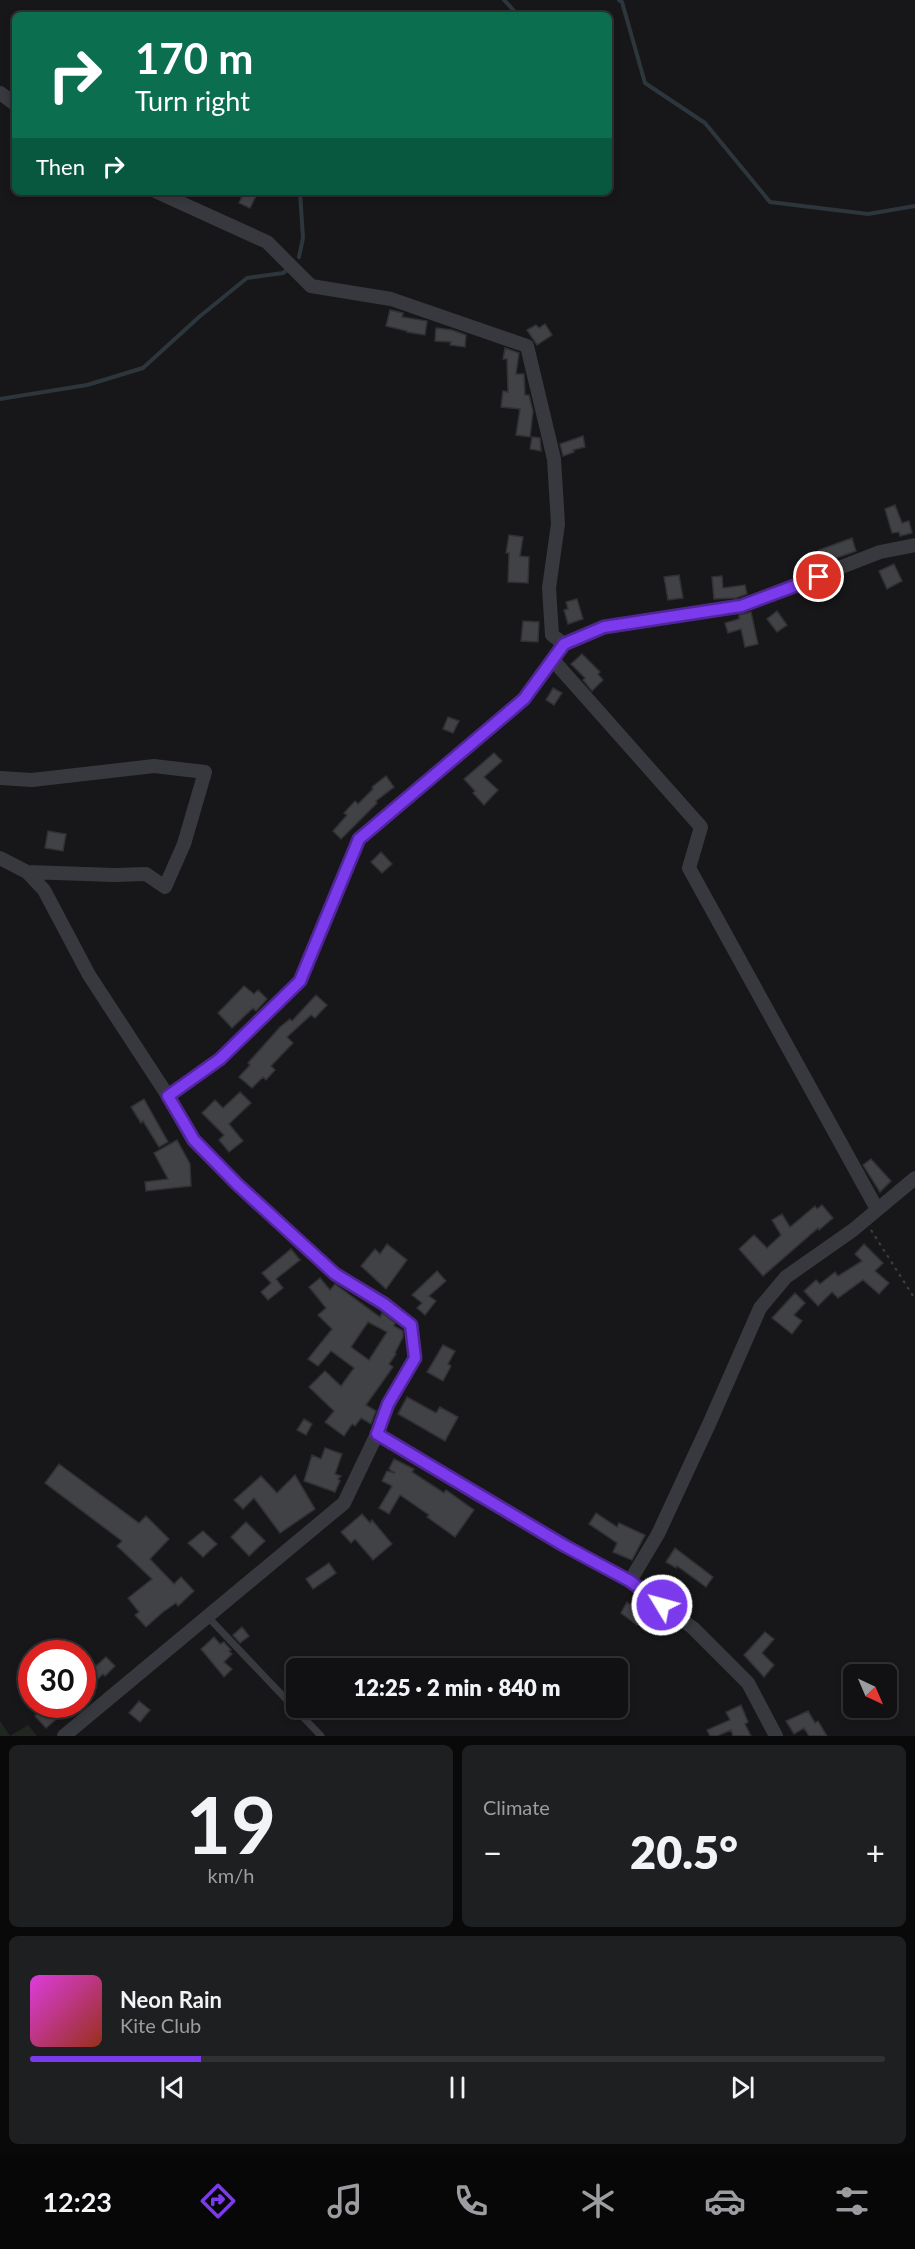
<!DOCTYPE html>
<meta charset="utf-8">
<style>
:root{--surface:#111113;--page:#1e1f21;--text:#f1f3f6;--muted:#9c9da0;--line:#303133;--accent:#7c3aed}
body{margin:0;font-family:Lato,sans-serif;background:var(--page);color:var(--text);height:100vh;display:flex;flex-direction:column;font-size:22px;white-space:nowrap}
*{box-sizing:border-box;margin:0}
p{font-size:20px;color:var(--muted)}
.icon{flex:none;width:33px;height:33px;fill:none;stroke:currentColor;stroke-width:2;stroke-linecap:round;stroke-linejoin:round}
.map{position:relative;height:1736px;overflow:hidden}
.sheet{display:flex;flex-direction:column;gap:9px;padding:9px;background:#09090a;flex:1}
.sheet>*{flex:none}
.top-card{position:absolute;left:12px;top:12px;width:600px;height:183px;border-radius:9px;box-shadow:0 3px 9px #0003,0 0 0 2px var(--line);background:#0b6e4f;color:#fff;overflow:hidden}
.needle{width:39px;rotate:136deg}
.tools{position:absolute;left:843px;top:1664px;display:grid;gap:12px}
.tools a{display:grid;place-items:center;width:54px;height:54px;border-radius:9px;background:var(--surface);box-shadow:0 3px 9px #0003,0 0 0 2px var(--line);font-size:30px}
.speed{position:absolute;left:18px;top:1640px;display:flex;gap:12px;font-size:30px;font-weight:700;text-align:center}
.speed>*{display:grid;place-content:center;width:78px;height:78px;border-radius:50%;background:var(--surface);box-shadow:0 3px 9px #0003,0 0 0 2px var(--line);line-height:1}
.speed .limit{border:9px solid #d22;background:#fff;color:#111}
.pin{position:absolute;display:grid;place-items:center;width:51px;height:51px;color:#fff;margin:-26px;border:3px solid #fff;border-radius:50%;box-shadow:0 2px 6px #0007}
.me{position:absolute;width:66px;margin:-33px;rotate:307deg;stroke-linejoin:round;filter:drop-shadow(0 0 4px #0008)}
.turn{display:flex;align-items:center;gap:21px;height:126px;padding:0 24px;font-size:27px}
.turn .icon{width:78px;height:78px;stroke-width:2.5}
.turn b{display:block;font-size:42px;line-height:51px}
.then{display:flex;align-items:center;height:57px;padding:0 24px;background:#0003;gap:12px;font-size:22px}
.big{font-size:45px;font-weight:800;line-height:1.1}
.sheet .widget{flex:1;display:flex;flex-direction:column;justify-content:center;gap:9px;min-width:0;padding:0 21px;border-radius:9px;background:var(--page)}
.sheet .dial{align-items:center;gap:0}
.dial b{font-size:78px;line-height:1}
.song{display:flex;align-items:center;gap:18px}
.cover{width:72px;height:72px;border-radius:9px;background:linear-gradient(135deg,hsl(300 70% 55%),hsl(10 70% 35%))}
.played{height:6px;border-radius:3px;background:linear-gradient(90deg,var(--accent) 20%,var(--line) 20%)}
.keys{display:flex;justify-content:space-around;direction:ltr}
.heat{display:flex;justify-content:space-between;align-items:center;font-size:33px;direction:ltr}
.sheet .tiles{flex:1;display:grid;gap:9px;grid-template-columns:1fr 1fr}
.widget:last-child{grid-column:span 2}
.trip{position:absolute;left:286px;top:1658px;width:342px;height:60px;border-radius:9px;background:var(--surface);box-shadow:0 3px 9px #0003,0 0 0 2px var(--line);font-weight:800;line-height:60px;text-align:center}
.menu{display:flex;height:96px;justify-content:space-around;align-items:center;background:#070708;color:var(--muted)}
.menu .icon{width:42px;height:42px}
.menu .selected{color:var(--accent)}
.menu b{font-size:27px;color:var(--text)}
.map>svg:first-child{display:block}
</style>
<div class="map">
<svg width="915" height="1736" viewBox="0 0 915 1736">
<rect width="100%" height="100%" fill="#171719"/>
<path fill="#1f2720" d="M0 1721 10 1736 28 1725 37 1736H0Z"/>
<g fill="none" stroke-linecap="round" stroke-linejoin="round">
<path stroke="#2d363c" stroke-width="4" d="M504 0 518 15
M619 0 622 2 645 83 705 123 770 202 868 214 915 206
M299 257 303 238 300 192
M0 399 87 385 143 368 199 317 247 278 283 273 290 268"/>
</g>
<path fill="#414246" stroke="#313135" stroke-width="1.5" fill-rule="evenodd" d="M244 192 256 196 250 208 239 203Z
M390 310 403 313 402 317 427 321 425 335 407 332V331L386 326Z
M545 324 552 335 537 345 527 330 536 325 539 328Z
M436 328 452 330 466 335 465 347 450 345 451 342 435 341Z
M505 348 519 353 516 374H524L525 395H529L533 411 530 437 516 435 520 409 501 407 503 391 508 392 507 359H503Z
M583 436 585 447 573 450 574 452 563 456 560 444Z
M532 437 540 438 541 451 530 449Z
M895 505 902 523 909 521 912 533 900 536 899 532 892 533 885 509Z
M509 535 523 537 520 556 529 557 528 583 508 582 509 553H506Z
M852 538 856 551 828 561 826 558 823 559 819 550Z
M894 564 902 581 887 589 879 571Z
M679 575 683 598 668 600 664 577Z
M722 576 723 588 745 585 747 594 736 598 714 599 712 577Z
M577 599 583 619 568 624 564 610 568 609 566 602Z
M777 611 787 625 777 632 767 619Z
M751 612 758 644 745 647 741 629 728 633 725 623 739 619V615Z
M523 621 539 622 538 642 521 641Z
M582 654 600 672 598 674 603 680 592 691 583 680 585 678 571 664Z
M553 688 562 693 554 705 546 700Z
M448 717 459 721 453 733 443 729Z
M494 753 502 761 484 777 498 790 484 805 473 793 475 791 464 779Z
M386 776 394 787 376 801 377 803 341 839 333 831 347 815 344 813 355 801 358 804 373 789 372 787Z
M48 831 66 834 63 851 45 848Z
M381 852 392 864 382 873 371 862Z
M244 986 254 994 258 990 267 999 256 1011 253 1008 232 1028 218 1013Z
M316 995 327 1005 315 1018 311 1015 287 1037 293 1043 271 1066 275 1070 266 1080 263 1077 252 1088 239 1077 250 1065 248 1063 280 1027 290 1019 292 1021Z
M240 1092 251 1103 229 1124 243 1141 229 1152 219 1140 224 1135 202 1113 215 1100 223 1108Z
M144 1099 168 1142 159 1147 143 1121 141 1123 131 1107Z
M177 1140 190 1164 191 1186 146 1191 145 1182 168 1179 154 1153Z
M871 1159 891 1181 880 1192 863 1165Z
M822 1205 833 1218 819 1230 818 1228 763 1276 739 1249 754 1235 767 1248 781 1235 772 1220 782 1214 790 1227 815 1206 817 1209Z
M387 1244 407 1260 386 1289 361 1266 375 1249 380 1254Z
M864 1244 883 1263 875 1271 889 1283 879 1294 863 1280 838 1298 832 1292 818 1306 804 1291 816 1280 820 1284 835 1272 838 1276 862 1261 855 1254Z
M291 1249 300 1260 276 1279 283 1288 268 1300 261 1292 271 1283 262 1273Z
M437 1271 446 1281 429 1296 436 1301 425 1315 417 1308 422 1303 412 1295Z
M320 1278 330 1290 335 1284 380 1317 382 1313 395 1323 394 1326 403 1331V1337L395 1353 396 1354 389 1364 393 1367 366 1405 376 1411 371 1424 361 1418 355 1426 352 1424 344 1436 325 1422 334 1411 309 1387 325 1371 341 1386 354 1368 331 1351 318 1366 308 1359 332 1329 318 1315 326 1308 309 1287ZM368 1322 387 1332 369 1360 351 1347Z
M795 1293 805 1303 794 1315 802 1321 792 1334 772 1318Z
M443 1345 455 1351 448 1364 451 1366 443 1381 427 1372Z
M407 1397 436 1413 440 1407 458 1417 445 1441 398 1414Z
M304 1419 312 1424 306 1435 297 1430Z
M325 1448 342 1454 335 1474 341 1476 338 1479 340 1481 335 1492 304 1481 312 1455 321 1459Z
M394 1459 414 1469 412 1472 444 1493 446 1490 474 1510 455 1537 427 1517 429 1515 400 1495 389 1514 379 1508 392 1486 382 1481 387 1471 395 1473 389 1469Z
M59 1464 139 1523 146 1516 169 1539 150 1559 174 1584 181 1577 194 1591 178 1606 176 1603 163 1612 146 1627 135 1615 139 1612 128 1598 152 1579 117 1546 122 1541 45 1483Z
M295 1475 315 1509 280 1533 254 1498 243 1509 234 1500 261 1476 277 1493Z
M596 1513 617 1527 619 1523 645 1535 632 1560 613 1552 617 1543 589 1524Z
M362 1514 370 1523 372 1520 392 1544 373 1560 355 1539 351 1543 341 1532Z
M246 1522 265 1541 249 1556 231 1537Z
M203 1531 217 1544 203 1557 188 1543Z
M675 1548 713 1577 706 1587 677 1566 676 1568 666 1562Z
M329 1563 336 1573 313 1589 306 1579Z
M627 1602 644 1615 637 1625 621 1613Z
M650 1607 660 1614 651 1626 642 1619Z
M242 1627 249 1636 240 1643 233 1635Z
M765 1632 774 1639 762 1653 774 1665 764 1677 744 1655Z
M214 1637 220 1644 224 1642 231 1650 229 1651 232 1654 224 1662 232 1669 224 1677 201 1649Z
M106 1657 115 1666 105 1676 103 1674 82 1694V1674L93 1663 96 1666Z
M139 1701 150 1710 140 1722 129 1713Z
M49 1704 61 1715 46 1728 35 1716Z
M741 1705 748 1722 745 1724 751 1736H733L731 1730 717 1736H710L707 1730 730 1720 726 1712Z
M808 1711 815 1723 818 1721 827 1736H809L804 1728 794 1734 786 1721Z"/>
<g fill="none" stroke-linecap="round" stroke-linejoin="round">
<path stroke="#3e4044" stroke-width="2" stroke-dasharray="3 4.5" stroke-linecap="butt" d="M871 1230 915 1299"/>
<path stroke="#38393e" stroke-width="7" d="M207 1616 321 1736"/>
<path stroke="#38393e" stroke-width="14" d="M0 93 15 104
M157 192 267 242 311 286 391 299 527 346 554 459 558 524 549 588 552 635 564 644
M553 660 701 827 689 868 877 1209
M1 778 32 780 154 766 205 772 184 844 165 887 146 874 114 875 27 872
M0 858 27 872 44 890 89 975 168 1096
M377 1434 565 1546 630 1581
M64 1736 344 1503 377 1434 388 1405 415 1358 411 1325 384 1303 335 1274 237 1184 193 1140 168 1096 220 1059 300 981 359 839 524 699 564 644 604 627 741 606 880 552 915 545
M776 1736 748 1683 693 1628 630 1581 658 1534 710 1422 760 1308 786 1277 853 1230 915 1178"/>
</g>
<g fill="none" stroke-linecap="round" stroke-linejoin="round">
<g stroke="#51269a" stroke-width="15">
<path id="route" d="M662 1605 630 1581 565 1546 377 1434 388 1404 415 1358 411 1325 384 1304 335 1274 237 1184 194 1140 168 1096 220 1059 300 981 359 839 524 699 564 644 604 627 741 606 819 577"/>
</g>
<use href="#route" stroke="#7c3aed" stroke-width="10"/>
</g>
</svg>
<div class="tools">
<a><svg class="needle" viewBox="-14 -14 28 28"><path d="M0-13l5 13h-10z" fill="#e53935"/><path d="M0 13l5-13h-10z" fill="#9c9da0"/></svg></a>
</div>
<div class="speed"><div class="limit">30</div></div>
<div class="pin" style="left:819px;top:577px;background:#d93025"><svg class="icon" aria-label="arrive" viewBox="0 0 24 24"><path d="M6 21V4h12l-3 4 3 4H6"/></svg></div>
<svg class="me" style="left:662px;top:1605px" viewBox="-20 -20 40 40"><circle r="17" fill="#7c3aed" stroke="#fff" stroke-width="3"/><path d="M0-11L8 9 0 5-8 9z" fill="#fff"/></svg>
<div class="trip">12:25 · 2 min · 840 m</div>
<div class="top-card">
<div class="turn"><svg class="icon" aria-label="right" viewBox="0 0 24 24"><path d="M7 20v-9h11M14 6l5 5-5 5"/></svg><div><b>170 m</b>Turn right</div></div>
<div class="then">Then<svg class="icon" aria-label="right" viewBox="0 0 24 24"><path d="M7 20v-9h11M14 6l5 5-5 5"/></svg></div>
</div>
</div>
<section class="sheet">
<div class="tiles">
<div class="widget dial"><b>19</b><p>km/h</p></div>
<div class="widget"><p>Climate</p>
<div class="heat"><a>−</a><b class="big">20.5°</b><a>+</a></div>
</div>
<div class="widget">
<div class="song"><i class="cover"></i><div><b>Neon Rain</b><p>Kite Club</p></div></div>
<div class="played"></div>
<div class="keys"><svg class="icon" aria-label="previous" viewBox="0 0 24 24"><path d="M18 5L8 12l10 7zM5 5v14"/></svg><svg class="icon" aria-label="pause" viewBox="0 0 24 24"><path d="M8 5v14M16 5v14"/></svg><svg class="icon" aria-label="next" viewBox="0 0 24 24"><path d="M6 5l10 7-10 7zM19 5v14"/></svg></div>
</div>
</div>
</section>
<nav class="menu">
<b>12:23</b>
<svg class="icon selected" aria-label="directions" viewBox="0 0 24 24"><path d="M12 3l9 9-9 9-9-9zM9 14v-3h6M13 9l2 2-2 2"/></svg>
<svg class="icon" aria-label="music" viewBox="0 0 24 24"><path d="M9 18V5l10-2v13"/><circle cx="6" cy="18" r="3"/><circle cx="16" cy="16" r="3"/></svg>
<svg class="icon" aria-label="phone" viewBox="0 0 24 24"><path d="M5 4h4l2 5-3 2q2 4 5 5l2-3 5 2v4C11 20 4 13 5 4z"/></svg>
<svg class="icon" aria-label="climate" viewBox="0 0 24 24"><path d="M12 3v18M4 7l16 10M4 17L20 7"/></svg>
<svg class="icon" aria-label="car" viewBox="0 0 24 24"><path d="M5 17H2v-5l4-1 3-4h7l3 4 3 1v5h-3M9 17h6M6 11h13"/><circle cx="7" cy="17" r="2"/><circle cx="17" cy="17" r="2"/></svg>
<svg class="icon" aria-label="filters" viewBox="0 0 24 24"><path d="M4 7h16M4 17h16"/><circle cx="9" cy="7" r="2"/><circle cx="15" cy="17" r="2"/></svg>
</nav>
